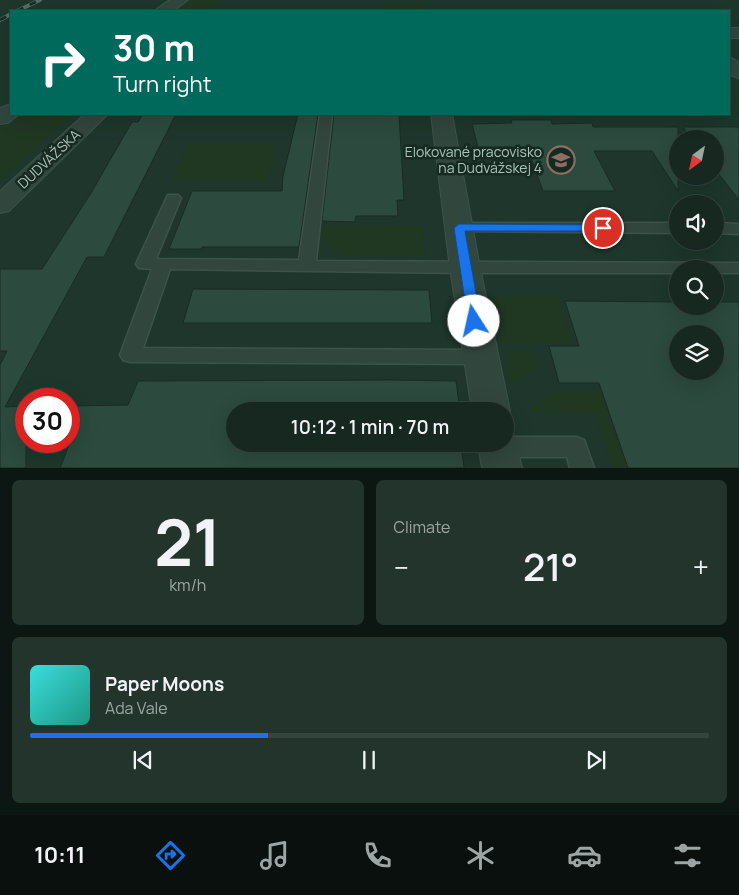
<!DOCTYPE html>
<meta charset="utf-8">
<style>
:root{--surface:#162820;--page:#23342d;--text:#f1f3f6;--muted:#9ea6a5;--line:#35443e;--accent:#1a73e8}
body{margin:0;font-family:Manrope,sans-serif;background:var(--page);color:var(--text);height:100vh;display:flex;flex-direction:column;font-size:19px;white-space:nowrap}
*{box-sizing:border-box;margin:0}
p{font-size:16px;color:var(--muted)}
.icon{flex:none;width:28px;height:28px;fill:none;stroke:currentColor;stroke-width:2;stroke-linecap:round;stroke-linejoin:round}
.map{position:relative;height:468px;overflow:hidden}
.drawer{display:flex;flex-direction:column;gap:12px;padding:12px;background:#0c1612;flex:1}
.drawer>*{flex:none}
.top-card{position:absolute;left:10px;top:10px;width:720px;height:105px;border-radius:0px;box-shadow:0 5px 20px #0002,0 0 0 1px var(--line);background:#00695c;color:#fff;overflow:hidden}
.needle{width:32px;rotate:213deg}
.tools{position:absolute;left:669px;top:130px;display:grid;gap:10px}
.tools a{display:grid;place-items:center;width:55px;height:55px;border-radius:50%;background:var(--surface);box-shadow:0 5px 20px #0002,0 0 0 1px var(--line);font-size:25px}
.speed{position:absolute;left:15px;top:388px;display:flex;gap:10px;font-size:25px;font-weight:700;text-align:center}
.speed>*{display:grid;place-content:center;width:65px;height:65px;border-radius:50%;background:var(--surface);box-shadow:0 5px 20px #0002,0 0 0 1px var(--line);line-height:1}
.speed .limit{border:8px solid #d22;background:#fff;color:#111}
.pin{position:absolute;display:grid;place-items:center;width:42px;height:42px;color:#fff;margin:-21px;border:2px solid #fff;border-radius:50%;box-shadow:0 1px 5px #0007}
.me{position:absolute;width:55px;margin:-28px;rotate:350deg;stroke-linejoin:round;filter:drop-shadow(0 0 4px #0008)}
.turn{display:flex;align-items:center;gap:18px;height:105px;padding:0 20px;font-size:22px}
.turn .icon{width:65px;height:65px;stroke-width:2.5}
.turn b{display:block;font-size:35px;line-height:42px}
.big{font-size:38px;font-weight:600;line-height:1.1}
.drawer .tile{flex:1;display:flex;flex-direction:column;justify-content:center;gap:8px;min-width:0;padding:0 18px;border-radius:8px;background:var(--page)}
.drawer .dial{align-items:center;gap:0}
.dial b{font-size:65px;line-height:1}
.song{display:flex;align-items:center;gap:15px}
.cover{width:60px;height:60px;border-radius:8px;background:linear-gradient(135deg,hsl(180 70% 55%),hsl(170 70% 35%))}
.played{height:5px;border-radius:2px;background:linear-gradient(90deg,var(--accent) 35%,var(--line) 35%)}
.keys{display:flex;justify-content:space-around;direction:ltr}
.heat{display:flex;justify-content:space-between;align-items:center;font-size:28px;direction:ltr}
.drawer .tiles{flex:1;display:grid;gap:12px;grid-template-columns:1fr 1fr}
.tile:last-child{grid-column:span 2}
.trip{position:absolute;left:226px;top:402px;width:288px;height:50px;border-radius:25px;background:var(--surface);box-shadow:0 5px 20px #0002,0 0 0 1px var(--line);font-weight:600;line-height:50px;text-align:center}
.menu{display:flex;height:80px;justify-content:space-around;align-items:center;background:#09100d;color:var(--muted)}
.menu .icon{width:35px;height:35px}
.menu .on{color:var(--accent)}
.menu b{font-size:22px;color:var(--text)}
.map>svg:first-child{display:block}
</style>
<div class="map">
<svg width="739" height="468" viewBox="0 0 739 468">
<rect width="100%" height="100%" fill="#1e362b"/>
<path fill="#203722" d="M190 0H220L205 11H173Z
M383 2H423L424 11H383Z
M19 114H73L0 179V126Z
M187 144H276L269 181H172Z
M323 225 422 226 425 256H346C326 252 320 246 323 225Z
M492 296H558L573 343 502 344Z
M503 349H533L540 369 528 373 511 385Z
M560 392H602L628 467H612L595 414 530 413C537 400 546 396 560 392Z"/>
<path fill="#2c4a3d" stroke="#192c24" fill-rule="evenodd" d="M143 114H176L104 257H87L5 407 26 406V468H0V365L7 351H0V269H42L91 193 132 122H138Z
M298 114H318L299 247H202V249H169L192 191H282L283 176Z
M334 114H399L404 200H397L398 216H356L355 222 322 221Z
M511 120H551L552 124 592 123 593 127H678V191L652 151H594L615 191H543L527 147H478L472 124 512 123Z
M683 127H739V200L715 169V139H692Z
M193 289 429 290 432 323H183Z
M565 301 678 302V306H715V302H739V468H628L599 383H559L549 346H579ZM678 334H715V371H678Z
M392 380 456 381 459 404H456L457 411H235V444H461L464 468H60L69 445V406L128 405 138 381Z"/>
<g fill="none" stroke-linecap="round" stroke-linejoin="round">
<g stroke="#3d534a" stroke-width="3">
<path id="service" d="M320 114H332L316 261 739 263V273H715V269H678V273H465L170 269 143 348 480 350 487 352 490 357 487 362 480 364 130 362 123 360 120 355 152 269 139 268 136 264 168 195H178L181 198 156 259 299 260Z
M459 223H678V233L453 231 451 228 453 225Z
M715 223 739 224V234L715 233Z
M505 437H576L584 440 594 468H570L567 457H498L490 454 486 447 488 444H505Z"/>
</g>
<g stroke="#3d534a" stroke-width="2">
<path id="minor" d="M729 28H739V38H729Z
M729 57 739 62V78L732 76 729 72Z
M85 114H108L9 211 0 213V191Z
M431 114H452L480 268 510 411 505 420V411H472L450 268Z
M505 431 511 433 516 444 522 468H482L478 444H505Z"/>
</g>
<g stroke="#3d534a" stroke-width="2">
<path id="tertiary" d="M170 0H188L173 11H155L158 8Z
M11 104V114H19L8 123 0 124V108Z"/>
</g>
<use href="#service" fill="#31463d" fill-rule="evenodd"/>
<use href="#minor" fill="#31463d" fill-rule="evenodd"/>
<use href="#tertiary" fill="#31463d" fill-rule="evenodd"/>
<g stroke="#536e62" stroke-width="4">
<path id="rail" d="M17 11 40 0
M0 20 11 14"/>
</g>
<use href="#rail" stroke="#172a22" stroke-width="2.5" stroke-dasharray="7" stroke-linecap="butt"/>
</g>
<path fill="#1a73e8" stroke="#114b97" d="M459 224 603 225 609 228 603 231H465L481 321 479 324H470L468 321 454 228Z"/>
<defs>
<g id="school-ring" transform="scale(1.4375)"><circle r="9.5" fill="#172a22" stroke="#8d6e63" stroke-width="1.5"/><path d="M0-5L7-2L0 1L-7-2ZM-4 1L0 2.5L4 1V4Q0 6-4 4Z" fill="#8d6e63"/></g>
</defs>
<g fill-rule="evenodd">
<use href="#school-ring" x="561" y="160"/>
</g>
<g text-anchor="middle" stroke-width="5" stroke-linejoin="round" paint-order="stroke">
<g font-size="14" fill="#aac4ba" stroke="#172a22" text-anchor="end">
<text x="542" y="157">Elokované pracovisko<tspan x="542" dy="16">na Dudvážskej 4</tspan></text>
</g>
<g font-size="14" fill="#aac4ba" stroke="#172a22">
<text transform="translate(49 159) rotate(-43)" y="5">DUDVÁŽSKA</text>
</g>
</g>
</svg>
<div class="tools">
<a><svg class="needle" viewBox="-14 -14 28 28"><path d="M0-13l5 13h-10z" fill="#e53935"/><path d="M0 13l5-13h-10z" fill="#9ea6a5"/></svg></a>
<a><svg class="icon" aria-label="sound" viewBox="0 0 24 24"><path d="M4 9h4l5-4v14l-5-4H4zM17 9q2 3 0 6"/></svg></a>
<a><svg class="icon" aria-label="search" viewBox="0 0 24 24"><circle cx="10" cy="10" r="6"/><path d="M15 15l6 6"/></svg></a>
<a><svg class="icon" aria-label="layers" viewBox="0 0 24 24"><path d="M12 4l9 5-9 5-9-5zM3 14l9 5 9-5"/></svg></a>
</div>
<div class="speed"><div class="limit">30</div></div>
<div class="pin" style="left:603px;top:228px;background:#d93025"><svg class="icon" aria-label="arrive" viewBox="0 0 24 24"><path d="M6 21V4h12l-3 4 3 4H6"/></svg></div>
<svg class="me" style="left:474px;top:321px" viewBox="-20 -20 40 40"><circle r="19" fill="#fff"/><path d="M0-13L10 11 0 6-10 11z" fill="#1a73e8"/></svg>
<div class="trip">10:12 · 1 min · 70 m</div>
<div class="top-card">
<div class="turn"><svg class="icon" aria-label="right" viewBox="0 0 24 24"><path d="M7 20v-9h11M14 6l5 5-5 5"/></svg><div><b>30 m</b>Turn right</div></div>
</div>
</div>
<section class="drawer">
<div class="tiles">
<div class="tile dial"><b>21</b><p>km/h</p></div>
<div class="tile"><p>Climate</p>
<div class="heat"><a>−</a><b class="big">21°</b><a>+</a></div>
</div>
<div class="tile">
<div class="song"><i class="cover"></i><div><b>Paper Moons</b><p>Ada Vale</p></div></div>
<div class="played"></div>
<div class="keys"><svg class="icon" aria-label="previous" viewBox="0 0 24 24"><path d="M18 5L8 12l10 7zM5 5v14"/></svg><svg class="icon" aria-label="pause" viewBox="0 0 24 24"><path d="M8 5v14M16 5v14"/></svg><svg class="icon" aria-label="next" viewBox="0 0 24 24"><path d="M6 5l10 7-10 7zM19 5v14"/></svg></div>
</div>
</div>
</section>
<nav class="menu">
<b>10:11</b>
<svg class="icon on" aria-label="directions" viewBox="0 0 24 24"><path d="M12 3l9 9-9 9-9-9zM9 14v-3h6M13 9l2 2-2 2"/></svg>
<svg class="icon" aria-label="music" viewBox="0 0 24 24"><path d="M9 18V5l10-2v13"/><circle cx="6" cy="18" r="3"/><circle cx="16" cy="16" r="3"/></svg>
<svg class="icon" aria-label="phone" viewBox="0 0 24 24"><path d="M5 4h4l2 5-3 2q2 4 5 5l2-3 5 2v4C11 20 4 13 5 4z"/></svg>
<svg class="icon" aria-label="climate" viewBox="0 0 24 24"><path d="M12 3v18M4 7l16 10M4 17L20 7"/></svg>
<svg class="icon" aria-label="car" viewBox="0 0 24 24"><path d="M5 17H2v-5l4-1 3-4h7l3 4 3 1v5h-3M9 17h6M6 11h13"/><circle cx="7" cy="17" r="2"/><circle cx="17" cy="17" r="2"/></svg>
<svg class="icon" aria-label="filters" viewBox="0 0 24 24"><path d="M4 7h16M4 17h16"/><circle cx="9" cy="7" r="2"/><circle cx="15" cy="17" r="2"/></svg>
</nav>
